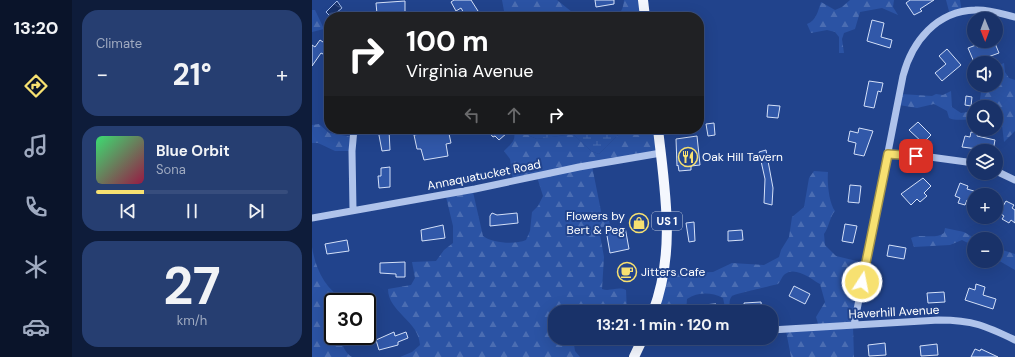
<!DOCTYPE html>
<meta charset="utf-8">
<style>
:root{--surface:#193269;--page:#263e71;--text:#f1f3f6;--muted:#9faac0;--line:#374d7d;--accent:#f7e171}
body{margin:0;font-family:"DM Sans",sans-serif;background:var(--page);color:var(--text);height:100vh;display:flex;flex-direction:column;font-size:15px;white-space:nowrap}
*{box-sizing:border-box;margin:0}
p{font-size:13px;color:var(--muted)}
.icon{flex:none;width:22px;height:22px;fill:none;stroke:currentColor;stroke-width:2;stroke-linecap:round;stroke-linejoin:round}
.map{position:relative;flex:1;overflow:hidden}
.drawer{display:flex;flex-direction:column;gap:10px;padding:10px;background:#0e1c3a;width:240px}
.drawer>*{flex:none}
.hud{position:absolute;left:12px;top:12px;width:380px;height:122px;border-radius:16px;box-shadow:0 4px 16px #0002,0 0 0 1px var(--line);background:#202124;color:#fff;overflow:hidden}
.needle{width:26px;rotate:179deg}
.fabs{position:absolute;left:655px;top:12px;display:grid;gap:8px}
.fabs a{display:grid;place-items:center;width:36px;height:36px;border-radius:50%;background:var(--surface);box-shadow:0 4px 16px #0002,0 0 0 1px var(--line);font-size:20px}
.speed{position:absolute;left:12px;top:293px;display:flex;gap:8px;font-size:20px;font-weight:700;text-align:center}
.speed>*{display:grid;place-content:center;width:52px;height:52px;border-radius:50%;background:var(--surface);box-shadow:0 4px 16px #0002,0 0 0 1px var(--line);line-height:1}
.speed .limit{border:2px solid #111;border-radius:6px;background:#fff;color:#111}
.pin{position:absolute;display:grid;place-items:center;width:34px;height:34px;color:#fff;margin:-17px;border-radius:8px;box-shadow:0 2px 6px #0006}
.me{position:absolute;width:44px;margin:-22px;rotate:11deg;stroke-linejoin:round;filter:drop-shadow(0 0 3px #0008)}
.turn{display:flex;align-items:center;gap:14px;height:84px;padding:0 16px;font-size:18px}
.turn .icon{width:52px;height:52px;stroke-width:2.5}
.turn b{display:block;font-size:28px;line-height:34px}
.lanes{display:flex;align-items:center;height:38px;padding:0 16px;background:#0003;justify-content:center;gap:20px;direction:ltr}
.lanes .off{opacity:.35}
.big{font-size:30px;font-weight:700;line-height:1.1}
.drawer .tile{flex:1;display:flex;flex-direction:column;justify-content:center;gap:6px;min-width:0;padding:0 14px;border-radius:16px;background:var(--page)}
.drawer .dial{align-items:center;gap:0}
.dial b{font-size:52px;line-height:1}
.song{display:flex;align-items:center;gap:12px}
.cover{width:48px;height:48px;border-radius:6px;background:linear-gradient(135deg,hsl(140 70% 55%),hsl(340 70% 35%))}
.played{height:4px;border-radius:2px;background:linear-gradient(90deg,var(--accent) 25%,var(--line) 25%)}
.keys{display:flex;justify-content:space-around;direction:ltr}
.heat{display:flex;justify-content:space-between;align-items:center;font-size:22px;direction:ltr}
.trip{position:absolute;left:236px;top:305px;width:230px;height:40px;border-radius:16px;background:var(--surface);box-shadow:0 4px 16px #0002,0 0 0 1px var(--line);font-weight:700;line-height:40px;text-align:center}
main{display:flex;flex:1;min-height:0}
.dock{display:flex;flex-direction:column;width:72px;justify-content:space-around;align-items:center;background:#0a142a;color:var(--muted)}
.dock .icon{width:28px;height:28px}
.dock .selected{color:var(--accent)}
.dock b{font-size:18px;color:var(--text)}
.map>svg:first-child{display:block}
</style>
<main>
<nav class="dock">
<b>13:20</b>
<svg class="icon selected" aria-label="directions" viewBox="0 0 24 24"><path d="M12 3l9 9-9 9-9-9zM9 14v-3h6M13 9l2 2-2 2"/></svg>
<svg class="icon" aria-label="music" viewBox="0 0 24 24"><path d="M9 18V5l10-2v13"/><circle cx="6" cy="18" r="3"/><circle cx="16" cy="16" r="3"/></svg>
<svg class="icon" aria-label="phone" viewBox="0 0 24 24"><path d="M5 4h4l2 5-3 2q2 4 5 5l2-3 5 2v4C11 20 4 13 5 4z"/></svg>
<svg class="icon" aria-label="climate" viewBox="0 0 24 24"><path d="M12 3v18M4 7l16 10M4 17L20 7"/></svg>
<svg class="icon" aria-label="car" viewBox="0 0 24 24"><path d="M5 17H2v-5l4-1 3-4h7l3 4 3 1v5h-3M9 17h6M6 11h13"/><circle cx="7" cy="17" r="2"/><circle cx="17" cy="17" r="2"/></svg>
</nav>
<section class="drawer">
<div class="tile"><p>Climate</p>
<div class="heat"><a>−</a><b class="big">21°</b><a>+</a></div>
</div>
<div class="tile">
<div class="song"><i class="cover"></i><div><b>Blue Orbit</b><p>Sona</p></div></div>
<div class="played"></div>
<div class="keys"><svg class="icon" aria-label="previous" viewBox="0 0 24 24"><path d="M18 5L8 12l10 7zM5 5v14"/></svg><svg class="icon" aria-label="pause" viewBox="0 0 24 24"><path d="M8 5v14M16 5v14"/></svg><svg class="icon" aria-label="next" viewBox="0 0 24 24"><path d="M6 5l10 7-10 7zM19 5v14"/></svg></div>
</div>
<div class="tile dial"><b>27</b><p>km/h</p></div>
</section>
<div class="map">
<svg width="703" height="357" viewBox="0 0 703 357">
<defs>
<pattern id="forest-firs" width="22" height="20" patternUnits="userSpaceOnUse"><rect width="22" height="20" fill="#2b53a4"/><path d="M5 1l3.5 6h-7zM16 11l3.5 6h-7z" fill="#4b6db2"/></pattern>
<pattern id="wetland-marsh" width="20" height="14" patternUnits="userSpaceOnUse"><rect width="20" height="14" fill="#2b53a4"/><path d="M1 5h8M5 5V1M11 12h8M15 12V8" fill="none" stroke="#4b6db2"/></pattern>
<pattern id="water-waves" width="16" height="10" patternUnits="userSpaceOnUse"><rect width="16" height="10" fill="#17316b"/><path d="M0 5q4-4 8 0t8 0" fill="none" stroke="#3a5081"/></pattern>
</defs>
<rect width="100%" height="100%" fill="#21438c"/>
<path fill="url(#forest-firs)" d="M190 0H245L260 12 270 13 272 17H187L192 11Z
M312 0H332L334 17H303C309 12 311 10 312 0Z
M538 0H582L581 7 586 15 570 8 548 12 543 29 532 33 530 39 532 53H527V37L523 32 515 30 499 33 495 24C504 21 506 11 509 2L523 10 530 7Z
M634 0H648L650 12 638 15Z
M0 10H3L12 29 0 32Z
M692 63 693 72 697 78 703 80V131L692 142 690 125 684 119V107H667L669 92 664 85H684V66Z
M639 91 640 107 649 113 662 111V120C653 118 646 122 637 118L635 111 622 104 605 108 587 105 589 94 620 96 624 94 631 95Z
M7 124 17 133 41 137 39 151H23L6 143H0V125Z
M201 129H217L218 136 225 139 261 134 279 151 287 154 312 129H346L349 152 280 166 290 216 291 220 297 221 298 224 287 229 292 257 290 289C298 292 306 286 314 290L315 312H243V338H261L263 351 268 357H88L100 352 108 345C107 321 76 312 76 289L99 285 103 278 100 262 124 261 132 250 141 243V226L134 197 161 192 171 236C180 243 203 245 214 240L218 231 220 212 226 206 231 196 225 177 201 180 198 159 192 151C200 143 205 140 201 129Z
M502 171 516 172C515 183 517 203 523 211 518 216 517 227 512 234L513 245 524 256 553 263 541 326 542 357H479L474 331 507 327 504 317 513 302 508 284C499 279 484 266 473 274 470 276 469 281 466 284 459 286 422 294 420 296 416 300 418 307 418 312H414L411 298C399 292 386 292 375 299L374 312H342L352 269 371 273 401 272 420 263 452 265 467 257 469 250 477 237 480 217 492 207 497 178Z
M633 228 652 232 664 239H662V246L650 240 638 245 602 247 599 238C610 233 622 240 632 233Z
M0 247C4 271 13 288 34 302H21V336H30C29 344 33 353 40 357H0Z
M684 248 703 254V270L684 259Z"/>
<path fill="url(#wetland-marsh)" d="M217 129H312L287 154 279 151 261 134 225 139 218 136Z"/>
<path fill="url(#water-waves)" stroke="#a3bcec" d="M25 1 30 8 19 17 14 12Z"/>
<path fill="#3158a9" stroke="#d4e0f8" d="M142 0H159L166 11 154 17 149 8 144 11 139 2Z
M283 0H302V4L284 7Z
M598 0H622L608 9 610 11 602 15 594 3Z
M93 1V12L65 14 64 3Z
M560 20 572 23 569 37 580 40 578 48 555 41Z
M8 40 17 46 11 54 9 53 0 66V45L3 47Z
M682 41 687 53 662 62 656 48 664 45 665 47Z
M635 49 649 65 630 81 623 73 634 64 627 56Z
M557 81 571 83 569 92 566 91 562 108 552 106Z
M654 96 660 97 659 106 653 105Z
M456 105 468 106 466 118 455 117Z
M606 122 619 135 611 143 597 130Z
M402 123 403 135 396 136 394 124Z
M547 128 561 131 552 156 542 154 544 143 536 141 538 131 546 133Z
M136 129 139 143 134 144 136 156 112 160 109 149H105L102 135Z
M174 129H191L195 133 187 140 183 136 181 137Z
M66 130H77L78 150 70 151Z
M659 132 666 133 665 136 683 140 681 151 650 147 653 136 658 137Z
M385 136 388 165 379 166V170L367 171 366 165 365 166 364 139Z
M454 150 461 188 460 205 452 203 453 179 447 152Z
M78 167V187L67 188 66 176H69V168Z
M611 178 619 186 612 193 615 196 608 202 605 199 599 205 589 194Z
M648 183 656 186 655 189 662 191V203L655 200 653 205 646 203 648 198 643 196Z
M538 185 549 186 547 203 536 202Z
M694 201 702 205 700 208 703 210V223L699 220 697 223 690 219 692 216 687 213Z
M180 213 185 215 205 213 206 223 178 226V216Z
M333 216V226L322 227 323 217Z
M382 222 383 241 377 242 374 223Z
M533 224 545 226 541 243 530 241Z
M131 225 133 238 110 241 109 230Z
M313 227 317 249 298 253 294 230Z
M430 230 431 240 416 241V231Z
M35 240 37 251 15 254 13 244Z
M577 245 594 248 592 259 575 256Z
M93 262V277H84V274L68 273V263Z
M310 265 322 267 321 277H309Z
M664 284 673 287 671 295 684 299 681 309 653 300 657 288 663 290Z
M482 286 498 294 493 304 477 296Z
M632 292 633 302 616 303 615 293Z
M55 298H58L62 317 55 318Z
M449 302 450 312H433L432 303Z
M404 304 405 312H377L376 306Z
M82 332 83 336 94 332 96 338 86 342V345L67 350 64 340Z
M573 343 574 355 557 356 556 345Z
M625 344 626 355 609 356 608 346Z
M663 349 668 351 669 349 686 357H659Z"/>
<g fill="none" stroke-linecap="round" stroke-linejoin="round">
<path stroke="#afc3eb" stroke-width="7" d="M576 154 618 157 662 163
M684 171 703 180
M41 210 40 151 42 129
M0 218 163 189 267 167 349 153
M542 325 591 76C600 41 625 11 663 10 677 9 690 14 703 17
M459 330 627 320C661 320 674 326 703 340"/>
<path stroke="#f4f7fe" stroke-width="10" d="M331 0 333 17
M341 312C364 251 353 192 346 129
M322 357 331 338"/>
</g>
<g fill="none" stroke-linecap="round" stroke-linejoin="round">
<g stroke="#a19249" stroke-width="10">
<path id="route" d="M550 282 576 154 604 156"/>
</g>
<use href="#route" stroke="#f7e171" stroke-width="7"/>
</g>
<defs>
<g id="restaurant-ring" transform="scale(1)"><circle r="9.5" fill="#21438c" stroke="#f7e171" stroke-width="1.5"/><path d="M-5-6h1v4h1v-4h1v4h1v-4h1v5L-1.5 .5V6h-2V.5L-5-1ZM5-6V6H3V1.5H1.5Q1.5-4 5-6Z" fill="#f7e171"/></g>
<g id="shop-ring" transform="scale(1)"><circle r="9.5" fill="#21438c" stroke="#f7e171" stroke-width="1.5"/><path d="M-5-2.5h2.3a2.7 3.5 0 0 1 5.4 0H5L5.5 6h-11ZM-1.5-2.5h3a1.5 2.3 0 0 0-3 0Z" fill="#f7e171"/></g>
<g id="cafe-ring" transform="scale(1)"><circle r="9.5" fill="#21438c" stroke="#f7e171" stroke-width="1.5"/><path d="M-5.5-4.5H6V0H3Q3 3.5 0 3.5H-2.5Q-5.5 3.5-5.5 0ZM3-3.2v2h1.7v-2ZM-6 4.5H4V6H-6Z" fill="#f7e171"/></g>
</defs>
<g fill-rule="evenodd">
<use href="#restaurant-ring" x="376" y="157"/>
<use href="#shop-ring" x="327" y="223"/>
<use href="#cafe-ring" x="315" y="272"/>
</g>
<g text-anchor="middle" stroke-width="4" stroke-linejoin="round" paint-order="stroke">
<rect fill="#21438c" stroke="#bcc7dc" stroke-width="1" x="340" y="212" width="30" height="18" rx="3"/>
<g font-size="11" font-weight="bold" fill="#fff">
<text x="355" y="225">US 1</text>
</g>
<g font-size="12" fill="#fff" stroke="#21438c" text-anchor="start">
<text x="390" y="161">Oak Hill Tavern</text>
<text x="313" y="220" text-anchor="end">Flowers by<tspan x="313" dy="14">Bert &amp; Peg</tspan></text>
<text x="329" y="276">Jitters Cafe</text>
</g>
<g font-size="12" fill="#fff" stroke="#21438c">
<text transform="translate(172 175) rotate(-11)" y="4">Annaquatucket Road</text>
<text transform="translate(582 312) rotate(-3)" y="4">Haverhill Avenue</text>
</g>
</g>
</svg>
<div class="fabs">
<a><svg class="needle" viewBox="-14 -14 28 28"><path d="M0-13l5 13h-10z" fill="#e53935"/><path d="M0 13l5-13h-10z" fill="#9faac0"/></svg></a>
<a><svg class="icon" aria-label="sound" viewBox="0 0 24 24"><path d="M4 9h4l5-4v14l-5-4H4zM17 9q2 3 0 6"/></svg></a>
<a><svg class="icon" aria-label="search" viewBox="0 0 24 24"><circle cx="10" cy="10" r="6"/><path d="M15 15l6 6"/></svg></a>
<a><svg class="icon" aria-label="layers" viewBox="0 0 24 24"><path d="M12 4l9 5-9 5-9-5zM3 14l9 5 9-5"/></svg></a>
<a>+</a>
<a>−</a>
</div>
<div class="speed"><div class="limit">30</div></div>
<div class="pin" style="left:604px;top:156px;background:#d93025"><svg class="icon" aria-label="arrive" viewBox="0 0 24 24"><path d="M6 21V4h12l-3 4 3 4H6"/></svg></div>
<svg class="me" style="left:550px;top:282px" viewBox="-20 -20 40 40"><circle r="17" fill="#f7e171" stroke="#fff" stroke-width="3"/><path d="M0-11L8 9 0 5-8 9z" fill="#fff"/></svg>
<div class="trip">13:21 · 1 min · 120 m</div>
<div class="hud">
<div class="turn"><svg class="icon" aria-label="right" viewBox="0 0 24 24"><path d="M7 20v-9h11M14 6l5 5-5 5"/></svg><div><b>100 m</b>Virginia Avenue</div></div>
<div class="lanes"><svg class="icon off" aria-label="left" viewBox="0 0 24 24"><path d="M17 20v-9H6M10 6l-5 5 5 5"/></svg><svg class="icon off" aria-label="ahead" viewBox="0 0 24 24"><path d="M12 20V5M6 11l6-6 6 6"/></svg><svg class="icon" aria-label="right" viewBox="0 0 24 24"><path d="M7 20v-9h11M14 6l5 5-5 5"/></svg></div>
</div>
</div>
</main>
